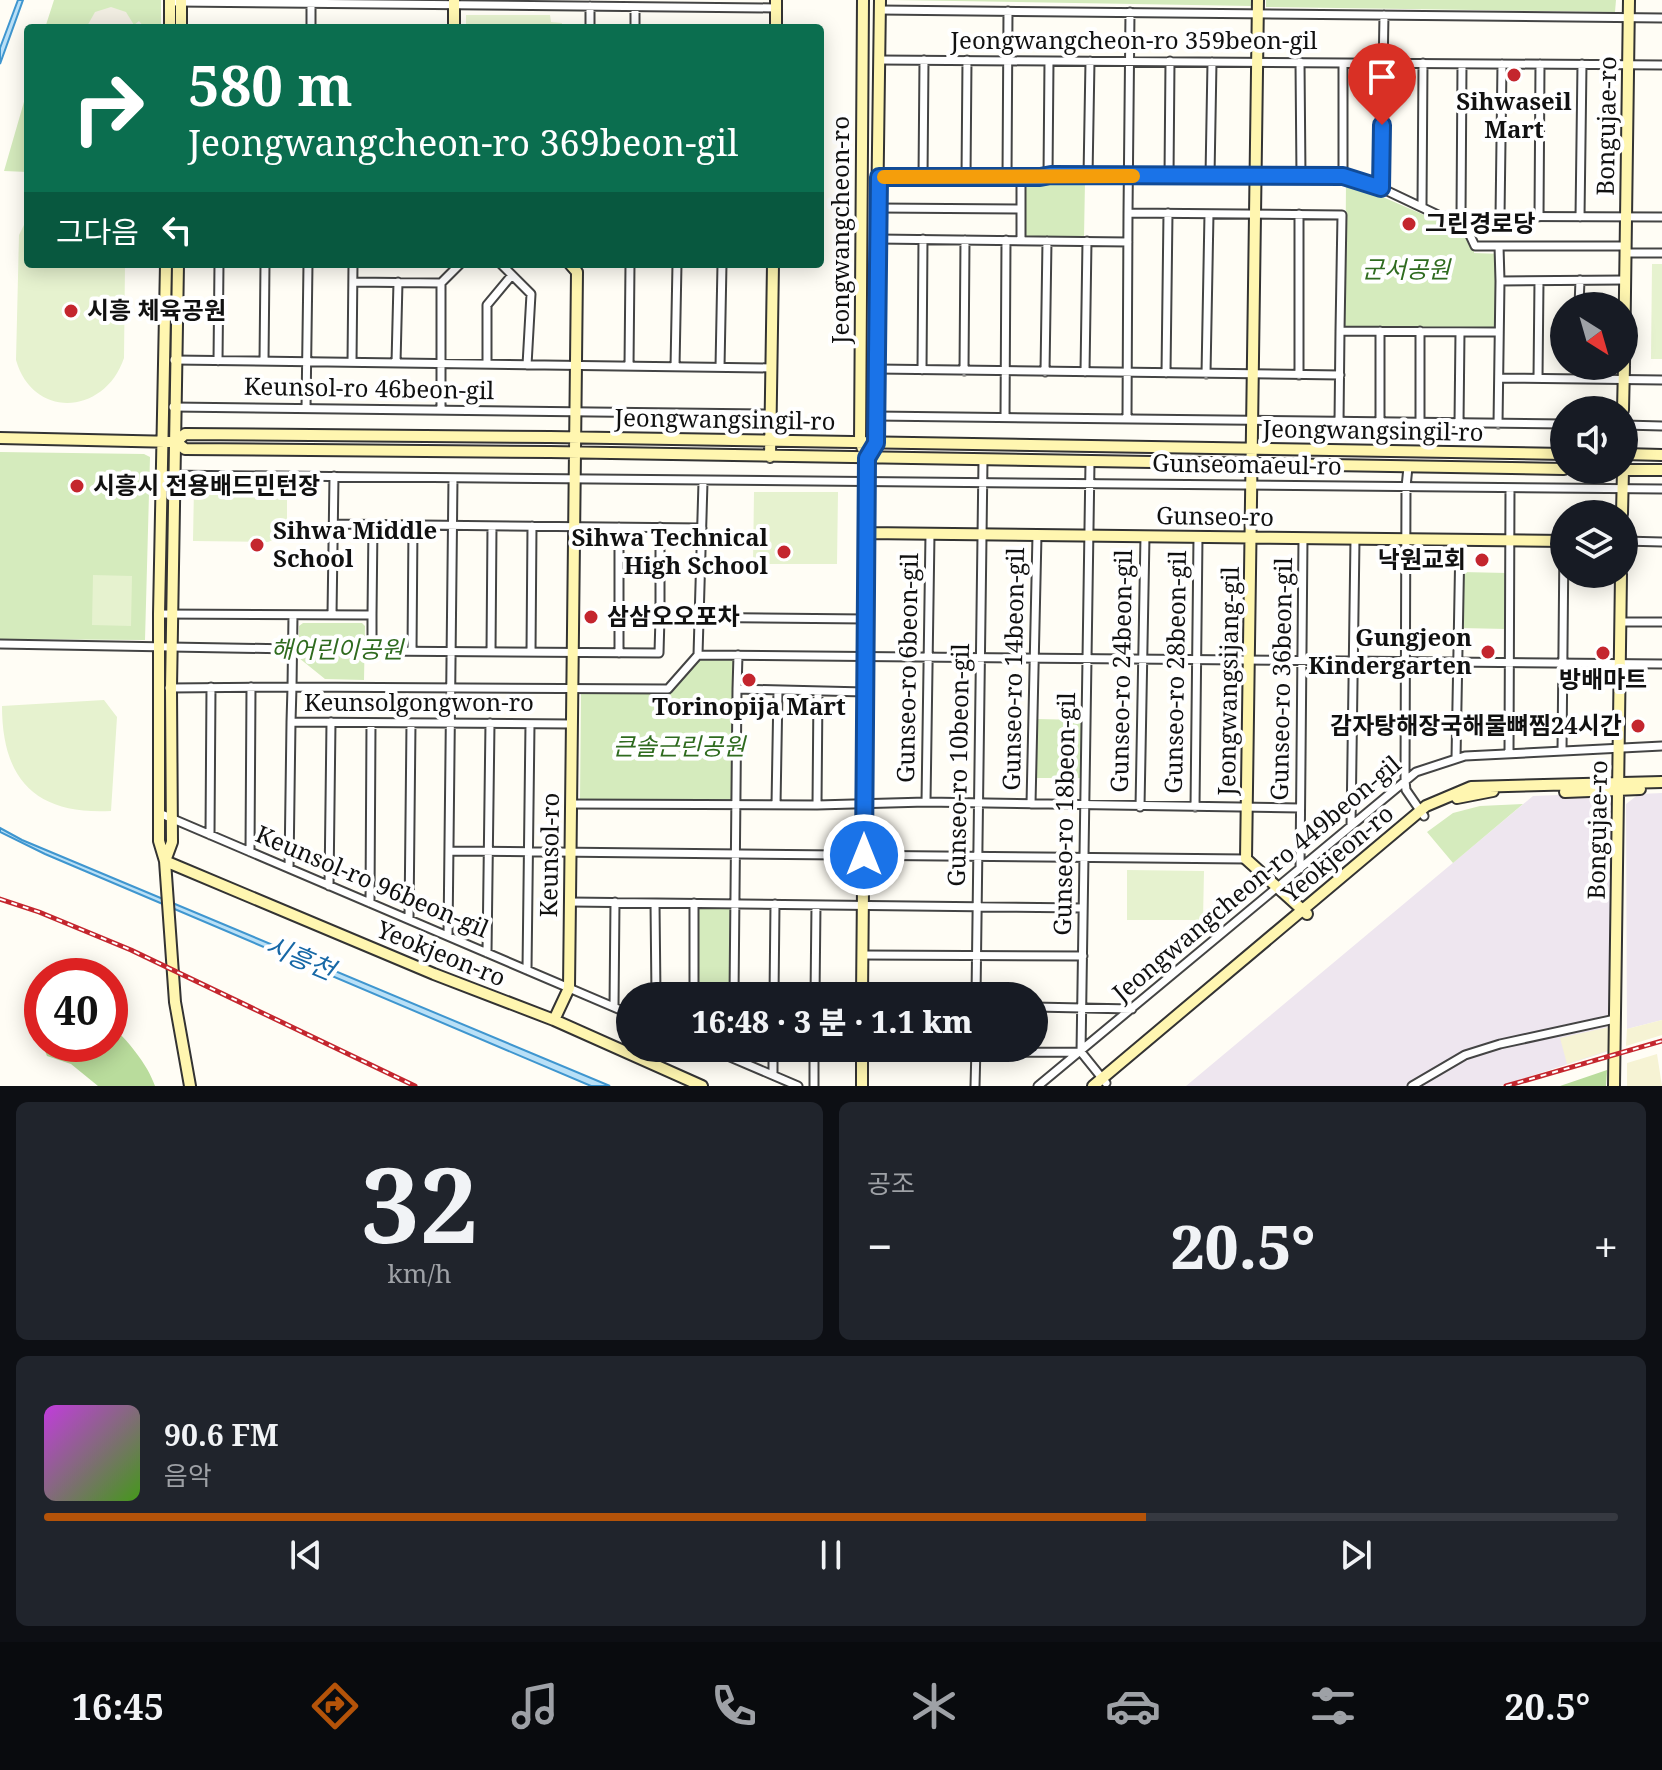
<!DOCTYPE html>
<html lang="ko">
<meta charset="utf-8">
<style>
:root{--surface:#171b24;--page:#20242c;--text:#f1f3f6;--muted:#9ea1a6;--line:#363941;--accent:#b45309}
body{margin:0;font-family:"Noto Serif","Noto Sans KR",serif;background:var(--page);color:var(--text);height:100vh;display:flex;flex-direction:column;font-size:30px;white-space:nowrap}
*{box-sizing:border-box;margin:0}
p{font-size:26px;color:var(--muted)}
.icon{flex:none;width:44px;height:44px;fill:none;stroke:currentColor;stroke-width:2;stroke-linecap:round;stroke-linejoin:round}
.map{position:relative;height:1086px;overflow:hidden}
.panel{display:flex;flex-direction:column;gap:16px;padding:16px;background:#0d0f14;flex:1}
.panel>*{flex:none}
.guide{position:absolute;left:24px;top:24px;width:800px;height:244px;border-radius:8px;box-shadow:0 4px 20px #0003;background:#0b6e4f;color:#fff;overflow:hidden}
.needle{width:52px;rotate:143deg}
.buttons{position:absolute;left:1550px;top:292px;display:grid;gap:16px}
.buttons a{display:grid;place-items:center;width:88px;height:88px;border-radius:50%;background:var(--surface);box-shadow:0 4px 20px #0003;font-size:40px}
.speed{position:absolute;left:24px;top:958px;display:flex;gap:16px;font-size:40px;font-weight:700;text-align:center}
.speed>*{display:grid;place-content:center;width:104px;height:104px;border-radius:50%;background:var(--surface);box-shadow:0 4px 20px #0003;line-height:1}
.speed .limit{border:12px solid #d22;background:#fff;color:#111}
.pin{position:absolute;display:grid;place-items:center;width:68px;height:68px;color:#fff;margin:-82px -34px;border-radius:50% 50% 50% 0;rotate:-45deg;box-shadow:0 0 8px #0007}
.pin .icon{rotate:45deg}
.me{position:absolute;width:88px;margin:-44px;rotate:0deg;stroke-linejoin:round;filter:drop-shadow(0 0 6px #0008)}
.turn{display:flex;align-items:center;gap:28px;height:168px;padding:0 32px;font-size:36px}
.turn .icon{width:104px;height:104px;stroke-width:2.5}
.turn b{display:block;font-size:56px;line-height:68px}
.then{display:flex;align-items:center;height:76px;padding:0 32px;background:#0003;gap:16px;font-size:30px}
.big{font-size:60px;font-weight:800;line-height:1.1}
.panel .card{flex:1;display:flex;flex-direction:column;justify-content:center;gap:12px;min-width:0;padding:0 28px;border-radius:12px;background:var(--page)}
.panel .dial{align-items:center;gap:0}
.dial b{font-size:104px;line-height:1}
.song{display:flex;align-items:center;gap:24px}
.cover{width:96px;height:96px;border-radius:12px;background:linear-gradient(135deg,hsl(290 70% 55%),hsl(100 70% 35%))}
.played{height:8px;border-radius:4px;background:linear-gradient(90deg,var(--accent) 70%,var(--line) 70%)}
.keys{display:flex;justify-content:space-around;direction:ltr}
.heat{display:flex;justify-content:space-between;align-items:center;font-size:44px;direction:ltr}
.panel .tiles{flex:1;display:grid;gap:16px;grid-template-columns:1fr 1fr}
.card:last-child{grid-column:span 2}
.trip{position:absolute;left:616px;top:982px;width:432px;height:80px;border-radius:40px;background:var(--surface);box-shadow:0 4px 20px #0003;font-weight:800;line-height:80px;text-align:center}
.tabs{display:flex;height:128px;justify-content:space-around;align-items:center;background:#090b0e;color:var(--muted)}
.tabs .icon{width:56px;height:56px}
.tabs .current{color:var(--accent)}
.tabs b{font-size:36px;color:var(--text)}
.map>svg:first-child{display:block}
</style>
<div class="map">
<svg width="1662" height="1086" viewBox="0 0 1662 1086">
<rect width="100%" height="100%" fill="#fffdf5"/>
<path fill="#eee6ef" d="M1612 793V1050L1500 1086H1186L1533 796Z
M1662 793V1020L1627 1029 1626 804 1639 794Z"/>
<path fill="#f6f3d4" d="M1662 1020V1035L1626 1046 1627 1029Z
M1609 1027 1610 1050 1567 1064 1560 1038Z
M1657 1054 1662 1086H1627V1063Z"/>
<path fill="#d5ebbd" d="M54 0H161V28H45Z
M891 0H1251V6Z
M1266 0H1616L1615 12 1266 7Z
M28 88V172L4 171Z
M1026 180 1085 181 1084 237 1025 236Z
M1346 181 1438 221H1474V253L1503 254V277H1496V327H1345Z
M0 452 144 454 150 457 145 640 0 639Z
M1462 572 1507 573 1506 629 1461 628Z
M303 623H362L365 626 364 680 325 679 299 658V626Z
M703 657 734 658V802L580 800 581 692 668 693Z
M1036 719 1082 720 1081 778H1035Z
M1523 804 1453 863 1427 832 1453 813 1480 806Z
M729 905 731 909V996H697L698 909 700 906Z"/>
<path fill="#b9dc9c" d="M110 1024C127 1040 147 1063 155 1086H98L71 1064 47 1056 42 1044H110Z
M1607 1070 1606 1086H1560Z"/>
<path fill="#e6f2cf" d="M466 15H550L551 22 562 23V28H466Z
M28 217V264H125L124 358C105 415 33 420 16 360L19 235Z
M1652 264H1662V359H1651Z
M194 486H287V534L268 542 193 541Z
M754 492H838L837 564H753Z
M93 575 132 576 131 626 92 625Z
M104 700 117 717 111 811C36 815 2 780 2 706Z
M1127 870 1204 871 1203 920H1127Z"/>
<path fill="#f1ede2" d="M111 7 126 12 134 25 139 21 145 28H86L95 12Z"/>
<path fill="#b9e0f7" stroke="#3f96cf" stroke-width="2" d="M18 0H23L0 64V48Z
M0 828 22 840 610 1086H591L45 854 0 832Z"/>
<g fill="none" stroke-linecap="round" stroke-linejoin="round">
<g stroke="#444" stroke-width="11">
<path id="street" d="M176 2 776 8
M880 10 1662 18
M311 28V3
M590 28V6
M635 28V7
M880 60 1662 65
M1300 62 1301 177
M1462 64 1461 216 1475 246H1625
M1048 175 1049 61
M1088 176 1090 61
M1169 176 1170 61
M1210 176 1212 62
M1343 176V63
M879 177H1040L1051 175 1343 176 1381 188 1440 216 1662 217
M923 177 924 60
M966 177 967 60
M1007 177 1008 11
M1021 177V240
M1381 188 1384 15
M1422 205 1423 63
M878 208 1021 209
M1128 213 1130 12
M1500 217 1502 64
M1539 217 1540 64
M1580 217 1582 64
M878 239 1128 242
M1499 246 1500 281
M1625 253H1662
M501 264 531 294 527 365
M353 282 441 283 460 264
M441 283V410
M1579 306 1580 280
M174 360 772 368
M218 361 219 264
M264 361 265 264
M352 362 353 264
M396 363 398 282
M487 364V305L512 275
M629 366 630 264
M675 367 677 264
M720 367 722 264
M877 369 1340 375
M922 370 923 239
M964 371 965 240
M1045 372 1047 241
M1085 372 1087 241
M1166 373 1168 213
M1206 374 1209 214
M1299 375V214
M1499 378 1662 380
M1538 378 1539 281
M173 407 771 414
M306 408 308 264
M876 416 1564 424
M1005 417 1006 240
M1127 419 1128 213 1342 215 1340 331 1499 332
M1339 422 1340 331
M1380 422V331
M1420 423V331
M1459 423 1460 332
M1498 424 1500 281 1625 280
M1624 425 1662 426
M1090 462 1081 1052 1106 1083
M1408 467 1406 487 1405 781 1406 790 1424 816
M162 475 1662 489
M333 524 702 528
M619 527V653
M1624 541 1662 542
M159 614 372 615V651L659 653 660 617 866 619
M293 615 292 687 668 689 698 655
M332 615 334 476
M372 615 373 525
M660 617V527
M1621 622H1662
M0 644 292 649
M412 651 413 525
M491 652 492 526
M531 652 532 526
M698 655 1662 664
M698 655 703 482
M169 688 292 687 291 722 572 724
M737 689 738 655
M1562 751 1564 541
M1509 753 1510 488
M1456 758 1460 540
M926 802 930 534
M571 804 817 805 926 802 1300 808
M1031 804 1037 535
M776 805 778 690
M817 805 818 691
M1140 807 1145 536
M1195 807 1198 537
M159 813 630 1014
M1351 826 1355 539
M210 835 211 687
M449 851 1246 859
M250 852 251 687
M289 868 291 722
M1300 869 1303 538
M329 886 331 722
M570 902 1083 908
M370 903 371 723
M655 903 656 996
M694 903V996
M409 919 411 723
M448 936 453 478
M487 953 490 723
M863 955 1083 956
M527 970 530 724
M734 996 737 689 865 692
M774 996 775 904
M815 996 816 905
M976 996 983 460
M614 1007 615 902
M1034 1007 1132 1009
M709 1048 798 1086
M862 1053 1080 1052
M773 1075V1048
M814 1086V1048
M975 1086 976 1048
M1038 1086 1416 772 1465 756 1662 746
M1412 1086 1465 1055 1500 1044 1615 1019"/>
</g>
<g stroke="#333" stroke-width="14">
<path id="secondary" d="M1258 0 1246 859 1307 914
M170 28V0
M181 28V0
M454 28V0
M776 28V0
M166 264 159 614V841L165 861 175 1002 190 1086
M1624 365 1629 0
M1623 410 1624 366
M0 438 176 442 185 449 550 452 1564 469
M176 442 185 434 550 437 1564 454
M874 446 880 0
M1624 454 1662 455
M770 457 773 264
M1624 470H1662
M1622 514 1623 470
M866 533 1564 541
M1565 792 1640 789
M1457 798 1493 791
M165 861 172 842 171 688 178 264
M165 861 434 974 554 1020 702 1086
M862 996 867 458 860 442 863 0
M554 1020 569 988 577 272 570 264
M862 1086V1048
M1093 1086 1426 806 1471 787 1662 782
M1614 1086 1621 574"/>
</g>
<use href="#street" stroke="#fff" stroke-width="7"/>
<use href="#secondary" stroke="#fff6b0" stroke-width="10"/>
<g stroke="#c4262e" stroke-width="5">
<path id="rail" d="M0 899 39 912 131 950 415 1086
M1506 1086 1662 1041"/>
</g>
<use href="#rail" stroke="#fff" stroke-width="2" stroke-dasharray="6" stroke-linecap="butt"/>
</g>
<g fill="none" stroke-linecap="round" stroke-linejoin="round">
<g stroke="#114b97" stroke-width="20">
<path id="route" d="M864 855 867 458 876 443 879 177H1040L1051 175 1343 176 1381 188 1382 125"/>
</g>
<use href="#route" stroke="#1a73e8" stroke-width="14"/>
<path stroke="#f59e0b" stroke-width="14" d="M884 177 1133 176"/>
</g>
<g fill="#c4262e" stroke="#fff" stroke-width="3">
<circle cx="1514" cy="75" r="8"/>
<circle cx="1409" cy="224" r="8"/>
<circle cx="71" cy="311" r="8"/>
<circle cx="77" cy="486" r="8"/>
<circle cx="257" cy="545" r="8"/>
<circle cx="784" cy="552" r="8"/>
<circle cx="1482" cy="560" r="8"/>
<circle cx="591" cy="617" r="8"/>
<circle cx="1488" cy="652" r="8"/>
<circle cx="1603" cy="653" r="8"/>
<circle cx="749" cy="680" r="8"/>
<circle cx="1638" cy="726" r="8"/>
</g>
<g text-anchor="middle" stroke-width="8" stroke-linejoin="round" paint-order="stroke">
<g font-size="24" fill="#111" stroke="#fff">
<text x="1134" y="49">Jeongwangcheon-ro 359beon-gil</text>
<text transform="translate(1607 126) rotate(-89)" y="8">Bongujae-ro</text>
<text transform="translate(841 230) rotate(-90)" y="8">Jeongwangcheon-ro</text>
<text transform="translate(369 389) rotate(1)" y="8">Keunsol-ro 46beon-gil</text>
<text transform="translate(725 420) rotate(1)" y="8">Jeongwangsingil-ro</text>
<text transform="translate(1373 431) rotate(1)" y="8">Jeongwangsingil-ro</text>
<text transform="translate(1247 465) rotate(1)" y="8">Gunseomaeul-ro</text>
<text transform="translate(1215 517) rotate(1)" y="8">Gunseo-ro</text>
<text transform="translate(908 668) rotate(-89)" y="8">Gunseo-ro 6beon-gil</text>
<text transform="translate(1014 669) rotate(-89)" y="8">Gunseo-ro 14beon-gil</text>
<text transform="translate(1122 671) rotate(-89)" y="8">Gunseo-ro 24beon-gil</text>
<text transform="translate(1176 672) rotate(-89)" y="8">Gunseo-ro 28beon-gil</text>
<text transform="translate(1282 679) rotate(-89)" y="8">Gunseo-ro 36beon-gil</text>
<text transform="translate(1229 681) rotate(-89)" y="8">Jeongwangsijang-gil</text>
<text x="419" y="711">Keunsolgongwon-ro</text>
<text transform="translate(959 765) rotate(-89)" y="8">Gunseo-ro 10beon-gil</text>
<text transform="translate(1065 814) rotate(-89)" y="8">Gunseo-ro 18beon-gil</text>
<text transform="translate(1598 830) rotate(-89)" y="8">Bongujae-ro</text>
<text transform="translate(1338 854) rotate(-40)" y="8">Yeokjeon-ro</text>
<text transform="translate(550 855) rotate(-89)" y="8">Keunsol-ro</text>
<text transform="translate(1257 879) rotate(-40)" y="8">Jeongwangcheon-ro 449beon-gil</text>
<text transform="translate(372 882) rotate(23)" y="8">Keunsol-ro 96beon-gil</text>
<text transform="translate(441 954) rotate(22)" y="8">Yeokjeon-ro</text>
</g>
<g font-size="24" font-weight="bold" fill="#111" stroke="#fff" text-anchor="start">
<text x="1514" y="110" text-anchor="middle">Sihwaseil<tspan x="1514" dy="28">Mart</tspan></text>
<text x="1425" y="232">그린경로당</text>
<text x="87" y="319">시흥 체육공원</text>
<text x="93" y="494">시흥시 전용배드민턴장</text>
<text x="273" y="539">Sihwa Middle<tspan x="273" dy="28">School</tspan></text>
<text x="768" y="546" text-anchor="end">Sihwa Technical<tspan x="768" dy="28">High School</tspan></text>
<text x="1466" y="568" text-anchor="end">낙원교회</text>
<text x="607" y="625">삼삼오오포차</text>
<text x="1472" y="646" text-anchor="end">Gungjeon<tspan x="1472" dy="28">Kindergarten</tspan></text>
<text x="1603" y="688" text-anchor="middle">방배마트</text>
<text x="749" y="715" text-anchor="middle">Torinopija Mart</text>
<text x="1622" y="734" text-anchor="end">감자탕해장국해물뼈찜24시간</text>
</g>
<g font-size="24" font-style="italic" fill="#2f6b1f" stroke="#fff">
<text x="1406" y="278">군서공원</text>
<text x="337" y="658">해어린이공원</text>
<text x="679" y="755">큰솔근린공원</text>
</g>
<g font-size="26" font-style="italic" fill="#1768a6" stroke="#fff">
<text transform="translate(300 958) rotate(23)" y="9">시흥천</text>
</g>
</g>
</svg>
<div class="buttons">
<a><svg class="needle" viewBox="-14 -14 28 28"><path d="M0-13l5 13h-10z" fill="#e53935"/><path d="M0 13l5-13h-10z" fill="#9ea1a6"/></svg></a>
<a><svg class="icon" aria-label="sound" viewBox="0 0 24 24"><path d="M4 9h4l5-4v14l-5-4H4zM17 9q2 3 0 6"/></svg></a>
<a><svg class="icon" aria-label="layers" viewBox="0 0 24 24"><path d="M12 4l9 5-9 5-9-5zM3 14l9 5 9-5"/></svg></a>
</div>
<div class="speed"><div class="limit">40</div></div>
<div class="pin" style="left:1382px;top:125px;background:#d93025"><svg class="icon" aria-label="arrive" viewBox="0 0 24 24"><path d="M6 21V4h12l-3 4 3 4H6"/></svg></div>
<svg class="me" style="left:864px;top:855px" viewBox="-20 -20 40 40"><circle r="17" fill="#1a73e8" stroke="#fff" stroke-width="3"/><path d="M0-11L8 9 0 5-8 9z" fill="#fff"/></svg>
<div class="trip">16:48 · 3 분 · 1.1 km</div>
<div class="guide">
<div class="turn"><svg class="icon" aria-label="right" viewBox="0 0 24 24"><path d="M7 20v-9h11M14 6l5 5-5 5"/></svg><div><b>580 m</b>Jeongwangcheon-ro 369beon-gil</div></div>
<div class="then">그다음<svg class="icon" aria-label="left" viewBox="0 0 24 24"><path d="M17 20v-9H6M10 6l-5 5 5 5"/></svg></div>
</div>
</div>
<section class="panel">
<div class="tiles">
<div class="card dial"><b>32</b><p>km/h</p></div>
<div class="card"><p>공조</p>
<div class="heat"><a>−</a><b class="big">20.5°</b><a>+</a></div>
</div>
<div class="card">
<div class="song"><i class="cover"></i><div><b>90.6 FM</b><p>음악</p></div></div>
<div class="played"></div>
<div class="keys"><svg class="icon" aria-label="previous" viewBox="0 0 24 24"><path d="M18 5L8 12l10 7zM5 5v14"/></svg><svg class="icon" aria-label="pause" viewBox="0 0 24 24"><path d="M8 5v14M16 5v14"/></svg><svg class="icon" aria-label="next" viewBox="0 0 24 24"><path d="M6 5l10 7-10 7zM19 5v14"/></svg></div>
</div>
</div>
</section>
<nav class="tabs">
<b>16:45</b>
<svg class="icon current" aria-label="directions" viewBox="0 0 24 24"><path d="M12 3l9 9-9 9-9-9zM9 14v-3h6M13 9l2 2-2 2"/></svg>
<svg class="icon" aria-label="music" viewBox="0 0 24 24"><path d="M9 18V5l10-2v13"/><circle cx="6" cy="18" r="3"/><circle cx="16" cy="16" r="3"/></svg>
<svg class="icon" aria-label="phone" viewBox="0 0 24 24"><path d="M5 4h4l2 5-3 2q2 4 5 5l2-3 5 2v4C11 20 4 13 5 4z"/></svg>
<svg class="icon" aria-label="climate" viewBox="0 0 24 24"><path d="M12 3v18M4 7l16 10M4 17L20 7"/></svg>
<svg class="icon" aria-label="car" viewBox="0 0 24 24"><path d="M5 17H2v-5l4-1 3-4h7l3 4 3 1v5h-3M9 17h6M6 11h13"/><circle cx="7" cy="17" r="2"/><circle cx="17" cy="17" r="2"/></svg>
<svg class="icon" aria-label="filters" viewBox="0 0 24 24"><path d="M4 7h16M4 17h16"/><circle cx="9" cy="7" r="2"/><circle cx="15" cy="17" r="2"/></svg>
<b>20.5°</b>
</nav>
